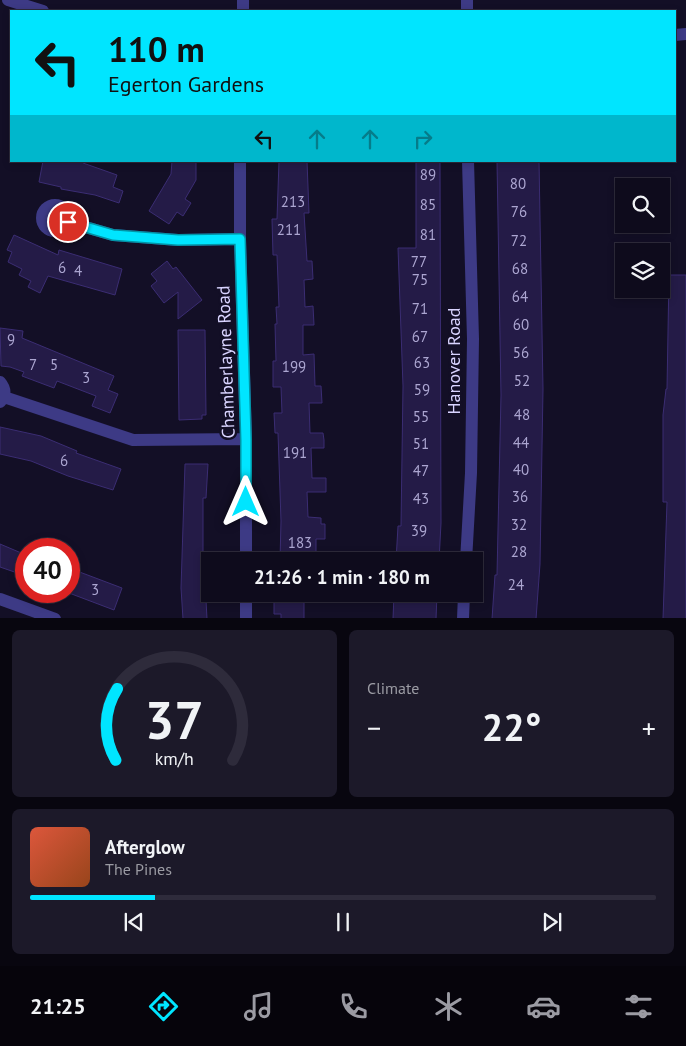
<!DOCTYPE html>
<meta charset="utf-8">
<style>
:root{--surface:#0e0b1c;--page:#1c1929;--text:#f1f3f6;--muted:#9b9ba3;--line:#2e2b3b;--accent:#00e5ff}
body{margin:0;font-family:"PT Sans",sans-serif;background:var(--page);color:var(--text);height:100vh;display:flex;flex-direction:column;font-size:19px;white-space:nowrap}
*{box-sizing:border-box;margin:0}
p{font-size:16px;color:var(--muted)}
.icon{flex:none;width:28px;height:28px;fill:none;stroke:currentColor;stroke-width:2;stroke-linecap:round;stroke-linejoin:round}
.map{position:relative;height:618px;overflow:hidden}
.panel{display:flex;flex-direction:column;gap:12px;padding:12px;background:#08060f;flex:1}
.panel>*{flex:none}
.top-card{position:absolute;left:10px;top:10px;width:666px;height:152px;border-radius:0px;box-shadow:0 2px 8px #0003,0 0 0 1px var(--line);background:#00e5ff;color:#111;overflow:hidden}
.tools{position:absolute;left:615px;top:178px;display:grid;gap:10px}
.tools a{display:grid;place-items:center;width:55px;height:55px;border-radius:0px;background:var(--surface);box-shadow:0 2px 8px #0003,0 0 0 1px var(--line);font-size:25px}
.speed{position:absolute;left:15px;top:538px;display:flex;gap:10px;font-size:25px;font-weight:700;text-align:center}
.speed>*{display:grid;place-content:center;width:65px;height:65px;border-radius:50%;background:var(--surface);box-shadow:0 2px 8px #0003,0 0 0 1px var(--line);line-height:1}
.speed .limit{border:8px solid #d22;background:#fff;color:#111}
.pin{position:absolute;display:grid;place-items:center;width:42px;height:42px;color:#fff;margin:-21px;border:2px solid #fff;border-radius:50%;box-shadow:0 1px 5px #0007}
.me{position:absolute;width:55px;margin:-28px;rotate:0deg;stroke-linejoin:round;filter:drop-shadow(0 0 4px #0008)}
.turn{display:flex;align-items:center;gap:18px;height:105px;padding:0 15px;font-size:22px}
.turn .icon{width:65px;height:65px;stroke-width:2.5}
.turn b{display:block;font-size:35px;line-height:42px}
.lanes{display:flex;align-items:center;height:48px;padding:0 15px;background:#0003;justify-content:center;gap:25px;direction:ltr}
.lanes .off{opacity:.35}
.big{font-size:38px;font-weight:800;line-height:1.1}
.panel .card{flex:1;display:flex;flex-direction:column;justify-content:center;gap:8px;min-width:0;padding:0 18px;border-radius:8px;background:var(--page)}
.panel .dial{align-items:center;gap:0}
.dial svg{height:130px;overflow:visible;fill:none;stroke:var(--line);stroke-width:7;stroke-linecap:round;text-anchor:middle}
.dial text{fill:var(--text);stroke:none}
.song{display:flex;align-items:center;gap:15px}
.cover{width:60px;height:60px;border-radius:8px;background:linear-gradient(135deg,hsl(10 70% 55%),hsl(20 70% 35%))}
.played{height:5px;border-radius:2px;background:linear-gradient(90deg,var(--accent) 20%,var(--line) 20%)}
.keys{display:flex;justify-content:space-around;direction:ltr}
.heat{display:flex;justify-content:space-between;align-items:center;font-size:28px;direction:ltr}
.panel .tiles{flex:1;display:grid;gap:12px;grid-template-columns:1fr 1fr}
.card:last-child{grid-column:span 2}
.trip{position:absolute;left:201px;top:552px;width:282px;height:50px;border-radius:0px;background:var(--surface);box-shadow:0 2px 8px #0003,0 0 0 1px var(--line);font-weight:800;line-height:50px;text-align:center}
.tabs{display:flex;height:80px;justify-content:space-around;align-items:center;background:#06040b;color:var(--muted)}
.tabs .icon{width:35px;height:35px}
.tabs .selected{color:var(--accent)}
.tabs b{font-size:22px;color:var(--text)}
.map>svg:first-child{display:block}
</style>
<div class="map">
<svg width="686" height="619" viewBox="0 0 686 619">
<rect width="100%" height="100%" fill="#130f26"/>
<path fill="#241b47" stroke="#3b2d73" d="M43 161H83V163L117 175 113 187 123 191 119 203 95 195 61 189V187L39 182Z
M172 161H196V180L185 199 191 203 183 216 177 212 169 224 149 211 171 174Z
M279 161H307L309 213H304L307 261H312L313 279 304 280 305 307 313 306 314 325H303V355L314 354 315 386H321L322 403H309L310 433H323L324 440V448H311L312 478H326V492H307L308 517 321 518V524H325V539H316V561H280L281 521 278 433H275L274 413H282L281 387H273V361H276L275 324H277L276 307H279L277 255H273L272 219H277Z
M416 161H440L441 523 439 561H396L398 526H401L403 386 398 248H416Z
M497 161H539L543 389 540 564 536 619H492L495 575H497L501 395Z
M14 235 58 255 59 250 122 269 115 295 48 276 40 293 28 287 31 281 19 275 22 269 8 262 12 252 7 250Z
M167 261 173 269 176 267 202 300 178 319V292L164 303 151 286 157 281 151 274Z
M669 275H686V619H663L667 502H663V415L666 389H667Z
M0 328 23 331 22 338 114 376 108 390 118 394 110 413 92 406 96 396 57 381 54 388 22 376 24 372 10 367 1 366Z
M178 330H205L206 415H202V419L179 420Z
M0 427 41 436 77 451 76 453 121 469 113 490 68 476 31 461 0 454Z
M185 464H208L206 498H203V600H206L207 619H183L181 588Z
M0 544 26 555V576L0 567Z
M69 568 122 588 114 610 69 593Z
M274 594H304V619H281V614H274Z
M394 594H437L436 619H393Z"/>
<g fill="none" stroke-linecap="round" stroke-linejoin="round">
<path stroke="#3d3a85" stroke-width="12" d="M8 0 43 11
M243 11V0
M467 11V0
M675 35 686 34
M240 161V239L246 439V561
M42 218a13 13 0 1 1 26 0a13 13 0 1 1-26 0Z
M68 222 113 235 178 240 240 239
M0 382C6 389 6 396 0 402
M4 397 133 440 246 439
M466 561 471 473 473 339 468 161
M0 599 55 619
M246 619V594
M463 619 464 594"/>
</g>
<g fill="none" stroke-linecap="round" stroke-linejoin="round">
<g stroke="#0095a6" stroke-width="12">
<path id="route" d="M68 222 113 235 178 240 240 239 246 440V502"/>
</g>
<use href="#route" stroke="#00e5ff" stroke-width="9"/>
</g>
<g text-anchor="middle" stroke-width="5" stroke-linejoin="round" paint-order="stroke">
<g font-size="15" fill="#aca6d1">
<text x="428" y="180">89</text>
<text x="518" y="189">80</text>
<text x="293" y="207">213</text>
<text x="428" y="210">85</text>
<text x="519" y="217">76</text>
<text x="289" y="235">211</text>
<text x="428" y="240">81</text>
<text x="519" y="246">72</text>
<text x="419" y="267">77</text>
<text x="62" y="273">6</text>
<text x="520" y="274">68</text>
<text x="78" y="276">4</text>
<text x="420" y="285">75</text>
<text x="520" y="302">64</text>
<text x="420" y="314">71</text>
<text x="521" y="330">60</text>
<text x="420" y="342">67</text>
<text x="11" y="345">9</text>
<text x="521" y="358">56</text>
<text x="422" y="368">63</text>
<text x="33" y="370">7</text>
<text x="54" y="370">5</text>
<text x="294" y="372">199</text>
<text x="86" y="383">3</text>
<text x="522" y="386">52</text>
<text x="422" y="395">59</text>
<text x="522" y="420">48</text>
<text x="421" y="422">55</text>
<text x="521" y="448">44</text>
<text x="421" y="449">51</text>
<text x="295" y="458">191</text>
<text x="64" y="466">6</text>
<text x="521" y="475">40</text>
<text x="421" y="476">47</text>
<text x="520" y="502">36</text>
<text x="421" y="504">43</text>
<text x="519" y="530">32</text>
<text x="419" y="536">39</text>
<text x="300" y="548">183</text>
<text x="519" y="557">28</text>
<text x="516" y="590">24</text>
<text x="95" y="595">3</text>
</g>
<g font-size="18" fill="#d9d4ff" stroke="#130f26">
<text transform="translate(454 361) rotate(-90)" y="6">Hanover Road</text>
<text transform="translate(226 362) rotate(-92)" y="6">Chamberlayne Road</text>
</g>
</g>
</svg>
<div class="tools">
<a><svg class="icon" aria-label="search" viewBox="0 0 24 24"><circle cx="10" cy="10" r="6"/><path d="M15 15l6 6"/></svg></a>
<a><svg class="icon" aria-label="layers" viewBox="0 0 24 24"><path d="M12 4l9 5-9 5-9-5zM3 14l9 5 9-5"/></svg></a>
</div>
<div class="speed"><div class="limit">40</div></div>
<div class="pin" style="left:68px;top:222px;background:#d93025"><svg class="icon" aria-label="arrive" viewBox="0 0 24 24"><path d="M6 21V4h12l-3 4 3 4H6"/></svg></div>
<svg class="me" style="left:246px;top:502px" viewBox="-20 -20 40 40"><path d="M0-17L14 15 0 8-14 15z" fill="#00e5ff" stroke="#fff" stroke-width="4"/></svg>
<div class="trip">21:26 · 1 min · 180 m</div>
<div class="top-card">
<div class="turn"><svg class="icon" aria-label="left" viewBox="0 0 24 24"><path d="M17 20v-9H6M10 6l-5 5 5 5"/></svg><div><b>110 m</b>Egerton Gardens</div></div>
<div class="lanes"><svg class="icon" aria-label="left" viewBox="0 0 24 24"><path d="M17 20v-9H6M10 6l-5 5 5 5"/></svg><svg class="icon off" aria-label="ahead" viewBox="0 0 24 24"><path d="M12 20V5M6 11l6-6 6 6"/></svg><svg class="icon off" aria-label="ahead" viewBox="0 0 24 24"><path d="M12 20V5M6 11l6-6 6 6"/></svg><svg class="icon off" aria-label="right" viewBox="0 0 24 24"><path d="M7 20v-9h11M14 6l5 5-5 5"/></svg></div>
</div>
</div>
<section class="panel">
<div class="tiles">
<div class="card dial"><svg viewBox="0 0 100 80">
<path d="M14 69A42 42 0 1 1 86 69"/>
<path d="M14 69A42 42 0 0 1 15 25" stroke="#00e5ff"/>
<text x="50" y="56" font-size="32" font-weight="700">37</text>
<text x="50" y="72" font-size="11">km/h</text>
</svg></div>
<div class="card"><p>Climate</p>
<div class="heat"><a>−</a><b class="big">22°</b><a>+</a></div>
</div>
<div class="card">
<div class="song"><i class="cover"></i><div><b>Afterglow</b><p>The Pines</p></div></div>
<div class="played"></div>
<div class="keys"><svg class="icon" aria-label="previous" viewBox="0 0 24 24"><path d="M18 5L8 12l10 7zM5 5v14"/></svg><svg class="icon" aria-label="pause" viewBox="0 0 24 24"><path d="M8 5v14M16 5v14"/></svg><svg class="icon" aria-label="next" viewBox="0 0 24 24"><path d="M6 5l10 7-10 7zM19 5v14"/></svg></div>
</div>
</div>
</section>
<nav class="tabs">
<b>21:25</b>
<svg class="icon selected" aria-label="directions" viewBox="0 0 24 24"><path d="M12 3l9 9-9 9-9-9zM9 14v-3h6M13 9l2 2-2 2"/></svg>
<svg class="icon" aria-label="music" viewBox="0 0 24 24"><path d="M9 18V5l10-2v13"/><circle cx="6" cy="18" r="3"/><circle cx="16" cy="16" r="3"/></svg>
<svg class="icon" aria-label="phone" viewBox="0 0 24 24"><path d="M5 4h4l2 5-3 2q2 4 5 5l2-3 5 2v4C11 20 4 13 5 4z"/></svg>
<svg class="icon" aria-label="climate" viewBox="0 0 24 24"><path d="M12 3v18M4 7l16 10M4 17L20 7"/></svg>
<svg class="icon" aria-label="car" viewBox="0 0 24 24"><path d="M5 17H2v-5l4-1 3-4h7l3 4 3 1v5h-3M9 17h6M6 11h13"/><circle cx="7" cy="17" r="2"/><circle cx="17" cy="17" r="2"/></svg>
<svg class="icon" aria-label="filters" viewBox="0 0 24 24"><path d="M4 7h16M4 17h16"/><circle cx="9" cy="7" r="2"/><circle cx="15" cy="17" r="2"/></svg>
</nav>
